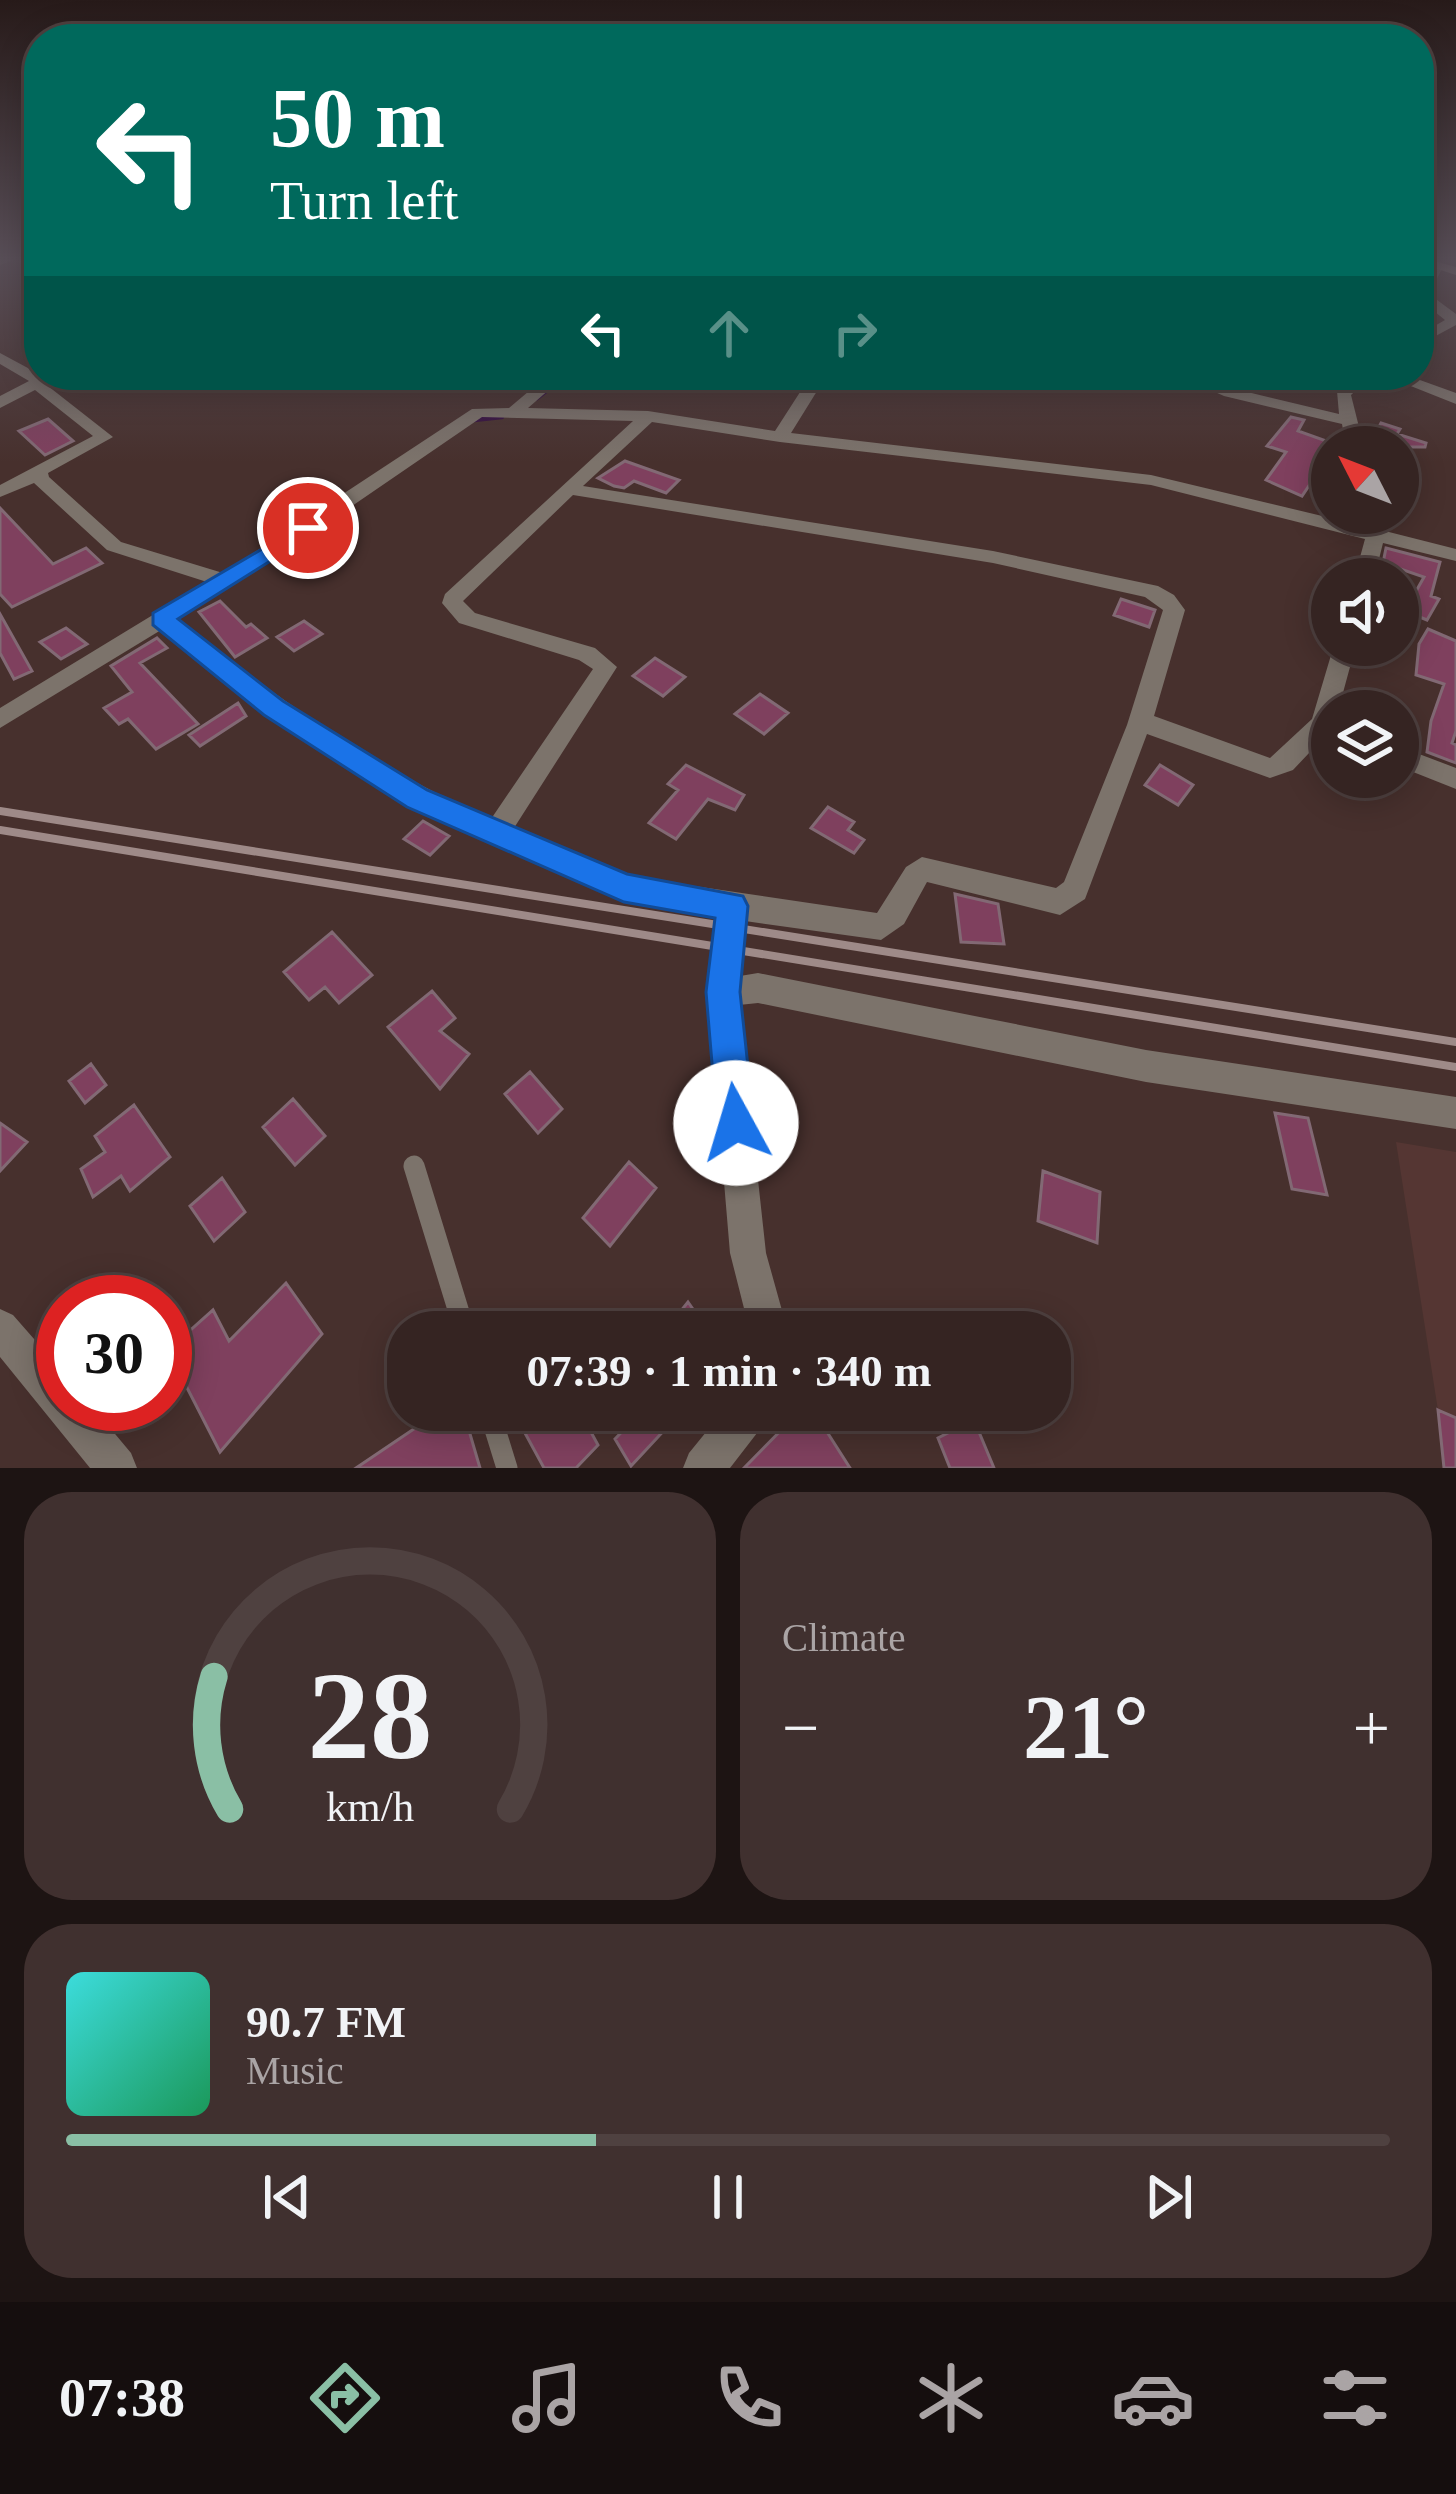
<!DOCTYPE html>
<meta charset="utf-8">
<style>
:root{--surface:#352422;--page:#40302f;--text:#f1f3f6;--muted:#aaa4a5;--line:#4f4140;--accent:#8abfa5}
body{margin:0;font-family:"Times New Roman",serif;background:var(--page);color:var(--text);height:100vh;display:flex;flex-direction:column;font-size:45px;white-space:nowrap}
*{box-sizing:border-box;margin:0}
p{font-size:39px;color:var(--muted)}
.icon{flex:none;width:66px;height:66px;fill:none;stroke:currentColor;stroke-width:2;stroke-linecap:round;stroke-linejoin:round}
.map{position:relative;height:1468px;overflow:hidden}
.sheet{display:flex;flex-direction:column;gap:24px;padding:24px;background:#1d1413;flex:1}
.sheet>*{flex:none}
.guide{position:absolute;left:24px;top:24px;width:1410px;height:366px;border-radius:48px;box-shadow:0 6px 30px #0003,0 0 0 3px var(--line);background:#00695c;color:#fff;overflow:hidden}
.needle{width:78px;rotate:312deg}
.buttons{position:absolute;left:1311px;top:426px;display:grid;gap:24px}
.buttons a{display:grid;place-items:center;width:108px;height:108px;border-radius:50%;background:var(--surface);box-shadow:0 6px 30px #0003,0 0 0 3px var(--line);font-size:60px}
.speed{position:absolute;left:36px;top:1275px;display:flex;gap:24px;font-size:60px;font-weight:700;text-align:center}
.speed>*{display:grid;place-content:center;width:156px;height:156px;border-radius:50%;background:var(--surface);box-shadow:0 6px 30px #0003,0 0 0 3px var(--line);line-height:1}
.speed .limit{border:18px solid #d22;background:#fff;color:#111}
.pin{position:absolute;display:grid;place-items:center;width:102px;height:102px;color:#fff;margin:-51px;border:6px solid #fff;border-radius:50%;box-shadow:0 3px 12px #0007}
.me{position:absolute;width:132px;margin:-66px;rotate:354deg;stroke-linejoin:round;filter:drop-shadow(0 0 9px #0008)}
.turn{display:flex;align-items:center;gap:42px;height:252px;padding:0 48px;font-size:54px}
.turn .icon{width:156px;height:156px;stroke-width:2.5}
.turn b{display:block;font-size:84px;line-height:102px}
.lanes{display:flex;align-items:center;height:114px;padding:0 48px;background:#0003;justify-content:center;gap:60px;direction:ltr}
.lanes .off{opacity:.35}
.big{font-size:90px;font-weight:600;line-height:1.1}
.sheet .widget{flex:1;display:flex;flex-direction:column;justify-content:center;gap:18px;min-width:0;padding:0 42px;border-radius:48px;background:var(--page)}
.sheet .dial{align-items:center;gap:0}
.dial svg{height:312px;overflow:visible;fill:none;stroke:var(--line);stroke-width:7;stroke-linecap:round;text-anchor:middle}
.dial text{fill:var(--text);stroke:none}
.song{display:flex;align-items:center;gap:36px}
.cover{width:144px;height:144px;border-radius:18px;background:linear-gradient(135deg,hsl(180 70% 55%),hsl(150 70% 35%))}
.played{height:12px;border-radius:6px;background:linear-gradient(90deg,var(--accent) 40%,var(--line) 40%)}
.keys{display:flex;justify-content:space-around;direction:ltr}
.heat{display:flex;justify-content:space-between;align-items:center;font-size:66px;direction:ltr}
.sheet .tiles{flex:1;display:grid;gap:24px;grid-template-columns:1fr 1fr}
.widget:last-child{grid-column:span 2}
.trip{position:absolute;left:387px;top:1311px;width:684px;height:120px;border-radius:48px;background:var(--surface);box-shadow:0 6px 30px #0003,0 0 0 3px var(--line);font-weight:600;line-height:120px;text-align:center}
.tabs{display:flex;height:192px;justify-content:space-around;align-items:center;background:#150e0e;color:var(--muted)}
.tabs .icon{width:84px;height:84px}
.tabs .selected{color:var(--accent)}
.tabs b{font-size:54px;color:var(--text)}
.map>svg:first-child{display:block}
</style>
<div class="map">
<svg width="1456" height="1468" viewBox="0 0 1456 1468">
<rect width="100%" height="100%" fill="#47302d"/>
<path fill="#553633" d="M1396 1142 1456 1152V1468H1447Z"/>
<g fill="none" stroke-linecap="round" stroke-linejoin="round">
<path stroke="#340e40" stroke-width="3" d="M537 399 568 375"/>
<path stroke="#340e40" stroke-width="4.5" d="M474 420 502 417"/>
</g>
<path fill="#7f405e" stroke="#826974" stroke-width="3" d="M1291 417 1304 420 1298 431 1332 443V469L1323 465 1302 496 1266 480 1286 452 1267 446Z
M48 419 73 441 45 455 19 431Z
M1381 423 1400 429 1397 434 1426 443 1425 447H1368Z
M625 461 679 480 666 493 634 481 624 488 614 486 598 478Z
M0 508 53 564 86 548 102 563 12 607 0 594Z
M1386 548 1440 562 1431 596 1439 599 1427 620 1405 611 1424 577 1383 563Z
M1121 599 1155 610 1149 627 1114 615Z
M220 601 246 627 251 624 267 638 235 657 199 612Z
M0 614 32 671 14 679 0 653Z
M304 621 322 634 294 651 277 637Z
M66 628 87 644 61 659 40 642Z
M1428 629 1456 641V731L1452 743 1456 745V763L1427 752 1431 721 1444 684 1416 675 1419 644Z
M157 638 167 648 140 663 198 724 156 749 128 719 119 724 104 708 132 692 111 666Z
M655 658 685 677 663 696 633 676Z
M760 694 788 713 764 734 735 714Z
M238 703 246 716 200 746 189 735Z
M686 765 744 795 735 810 708 799 676 839 649 823 678 790 668 784Z
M1160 765 1193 785 1178 805 1145 785Z
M828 807 854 822 848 830 864 840 854 853 811 828Z
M423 821 449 836 430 855 404 839Z
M955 894 998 904 1004 944 961 942Z
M332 932 372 975 339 1003 325 987 309 1000 284 972Z
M432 991 455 1018 440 1031 469 1054 440 1089 388 1027Z
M91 1064 106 1085 85 1103 69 1081Z
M530 1072 562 1109 538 1133 505 1094Z
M293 1099 325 1136 295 1165 263 1127Z
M134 1105 170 1157 130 1191 121 1176 93 1197 81 1169 105 1152 95 1136Z
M1275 1113 1308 1118 1327 1195 1292 1189Z
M0 1123 27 1142 0 1171Z
M629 1162 656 1188 610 1246 583 1218Z
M1043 1171 1100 1192 1097 1243 1038 1221Z
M222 1178 245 1212 214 1241 190 1206Z
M286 1283 322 1334 220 1452 181 1376 165 1391V1353L213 1310 229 1341Z
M688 1302 709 1332H664Z
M442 1410H463L480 1468H356Z
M532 1410H579L598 1445 576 1468H544L519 1422Z
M643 1410H683L631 1466 615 1439Z
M801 1410H813L850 1468H744Z
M1438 1410 1456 1418V1468H1444Z
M974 1420 994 1468H950L938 1438Z"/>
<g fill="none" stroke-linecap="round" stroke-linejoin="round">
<path stroke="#7c736b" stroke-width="21" d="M414 1166 465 1332
M489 1410 507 1468"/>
<path fill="#7c736b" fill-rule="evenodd" d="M0 257H21L0 265Z
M1438 261 1444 265 1429 294 1456 314V325L1419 345V335L1445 320 1419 299V288L1433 262Z
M0 353 39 374V379L113 437 48 473 49 477 121 542 223 573 472 409 509 408 548 375H566L528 408 648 411 775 431 811 375H827L791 433 1151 475 1364 526 1362 513H1380L1385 531 1456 549V561L1383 543 1374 579H1354L1365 539 1151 485 780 442 652 422 583 486 993 551 1158 586 1174 595 1185 610 1154 716 1270 758 1312 719 1334 645H1356L1338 711H1332V737L1326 735 1293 770 1270 778 1147 734 1085 899 1060 915 927 882 904 924 881 940 745 921 740 976 758 973 1146 1050 1456 1097V1129L1146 1082 758 1003 739 1005 766 1253 788 1332H750L730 1253 708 992 717 916 624 900 408 805 266 714 161 630 0 728V708L207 582 107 550 34 483 0 497V485L93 436 35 390 0 408V396L29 381 0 364ZM482 417 633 421 445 594 442 603 459 623 579 660 593 669 491 819C376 769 276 697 177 620L279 556ZM573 495 993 563 1145 597 1163 610 1127 725 1064 882 1056 888 922 857 906 867 877 913 626 876 514 828 617 667 595 648 475 613 463 601Z
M1177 375H1199L1235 389 1339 414 1337 391 1355 375H1372L1351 395 1364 447H1346L1342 424 1224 396Z
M1383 375H1406L1456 393V404Z
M1398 746 1456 768V789L1398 766Z
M0 1309 13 1315 63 1372V1404H90L131 1453 137 1468H90L0 1357Z
M724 1410H770L764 1424 730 1468H683L689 1453Z"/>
<path fill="#a29488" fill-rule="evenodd" d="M1419 257 1456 267V275L1419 263Z"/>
<path stroke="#9e8a88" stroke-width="6" d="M0 811 11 813"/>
<path stroke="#9e8a88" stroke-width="8" d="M0 811 1456 1042
M0 830 1456 1067"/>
</g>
<linearGradient id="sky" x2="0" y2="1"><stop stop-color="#271a19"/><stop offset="0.56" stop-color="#584e57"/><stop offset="1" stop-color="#584e57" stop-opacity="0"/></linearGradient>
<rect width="1456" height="462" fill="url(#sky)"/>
<path fill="#1a73e8" stroke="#114b97" stroke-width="3" d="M308 522 318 528 315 533 178 619 283 701 427 790 627 874 743 896 748 906 740 992 754 1123 749 1136 736 1141 722 1136 717 1123 706 992 715 918 624 902 407 807 264 715 153 625V613Z"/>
</svg>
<div class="buttons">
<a><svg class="needle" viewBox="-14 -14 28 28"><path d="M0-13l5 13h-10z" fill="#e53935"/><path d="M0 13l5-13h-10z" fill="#aaa4a5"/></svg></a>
<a><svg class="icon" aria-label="sound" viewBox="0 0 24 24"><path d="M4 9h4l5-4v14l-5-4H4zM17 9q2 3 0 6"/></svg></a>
<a><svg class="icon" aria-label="layers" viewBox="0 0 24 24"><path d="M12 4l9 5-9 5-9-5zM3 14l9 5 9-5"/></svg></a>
</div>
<div class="speed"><div class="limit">30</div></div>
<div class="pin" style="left:308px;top:528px;background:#d93025"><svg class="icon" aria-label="arrive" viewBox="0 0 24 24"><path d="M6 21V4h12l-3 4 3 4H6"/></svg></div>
<svg class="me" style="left:736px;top:1123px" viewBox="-20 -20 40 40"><circle r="19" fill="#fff"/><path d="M0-13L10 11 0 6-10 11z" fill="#1a73e8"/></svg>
<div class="trip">07:39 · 1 min · 340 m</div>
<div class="guide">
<div class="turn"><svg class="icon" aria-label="left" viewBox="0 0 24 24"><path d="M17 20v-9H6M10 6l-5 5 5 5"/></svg><div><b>50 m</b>Turn left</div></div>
<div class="lanes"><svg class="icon" aria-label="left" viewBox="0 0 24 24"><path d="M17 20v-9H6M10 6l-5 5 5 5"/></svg><svg class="icon off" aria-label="ahead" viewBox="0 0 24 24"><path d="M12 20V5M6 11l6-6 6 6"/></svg><svg class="icon off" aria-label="right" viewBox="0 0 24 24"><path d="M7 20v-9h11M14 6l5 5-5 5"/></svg></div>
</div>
</div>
<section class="sheet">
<div class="tiles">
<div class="widget dial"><svg viewBox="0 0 100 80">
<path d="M14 69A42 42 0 1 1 86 69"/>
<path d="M14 69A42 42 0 0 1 10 35" stroke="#8abfa5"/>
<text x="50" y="56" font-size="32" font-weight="700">28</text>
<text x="50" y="72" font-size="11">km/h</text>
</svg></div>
<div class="widget"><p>Climate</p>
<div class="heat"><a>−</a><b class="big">21°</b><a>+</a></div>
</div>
<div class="widget">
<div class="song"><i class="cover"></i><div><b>90.7 FM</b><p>Music</p></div></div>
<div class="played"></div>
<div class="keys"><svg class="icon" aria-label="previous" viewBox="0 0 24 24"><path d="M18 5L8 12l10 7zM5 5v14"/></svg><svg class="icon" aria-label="pause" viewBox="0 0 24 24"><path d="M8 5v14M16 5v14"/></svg><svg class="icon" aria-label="next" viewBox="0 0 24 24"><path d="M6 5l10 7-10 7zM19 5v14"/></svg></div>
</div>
</div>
</section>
<nav class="tabs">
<b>07:38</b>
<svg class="icon selected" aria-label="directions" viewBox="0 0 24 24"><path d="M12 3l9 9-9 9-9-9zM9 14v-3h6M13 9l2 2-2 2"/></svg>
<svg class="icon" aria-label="music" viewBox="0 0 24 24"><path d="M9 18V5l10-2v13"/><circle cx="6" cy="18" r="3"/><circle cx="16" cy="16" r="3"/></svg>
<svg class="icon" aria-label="phone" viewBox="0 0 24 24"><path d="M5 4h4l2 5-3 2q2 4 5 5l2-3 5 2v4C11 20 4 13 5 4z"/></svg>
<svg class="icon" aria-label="climate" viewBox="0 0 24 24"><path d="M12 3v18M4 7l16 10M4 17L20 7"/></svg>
<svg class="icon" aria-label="car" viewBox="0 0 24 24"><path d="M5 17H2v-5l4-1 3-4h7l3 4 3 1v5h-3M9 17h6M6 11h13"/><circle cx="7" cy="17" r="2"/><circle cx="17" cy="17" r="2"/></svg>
<svg class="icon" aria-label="filters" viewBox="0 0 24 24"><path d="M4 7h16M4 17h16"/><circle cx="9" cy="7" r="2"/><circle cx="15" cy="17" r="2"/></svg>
</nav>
